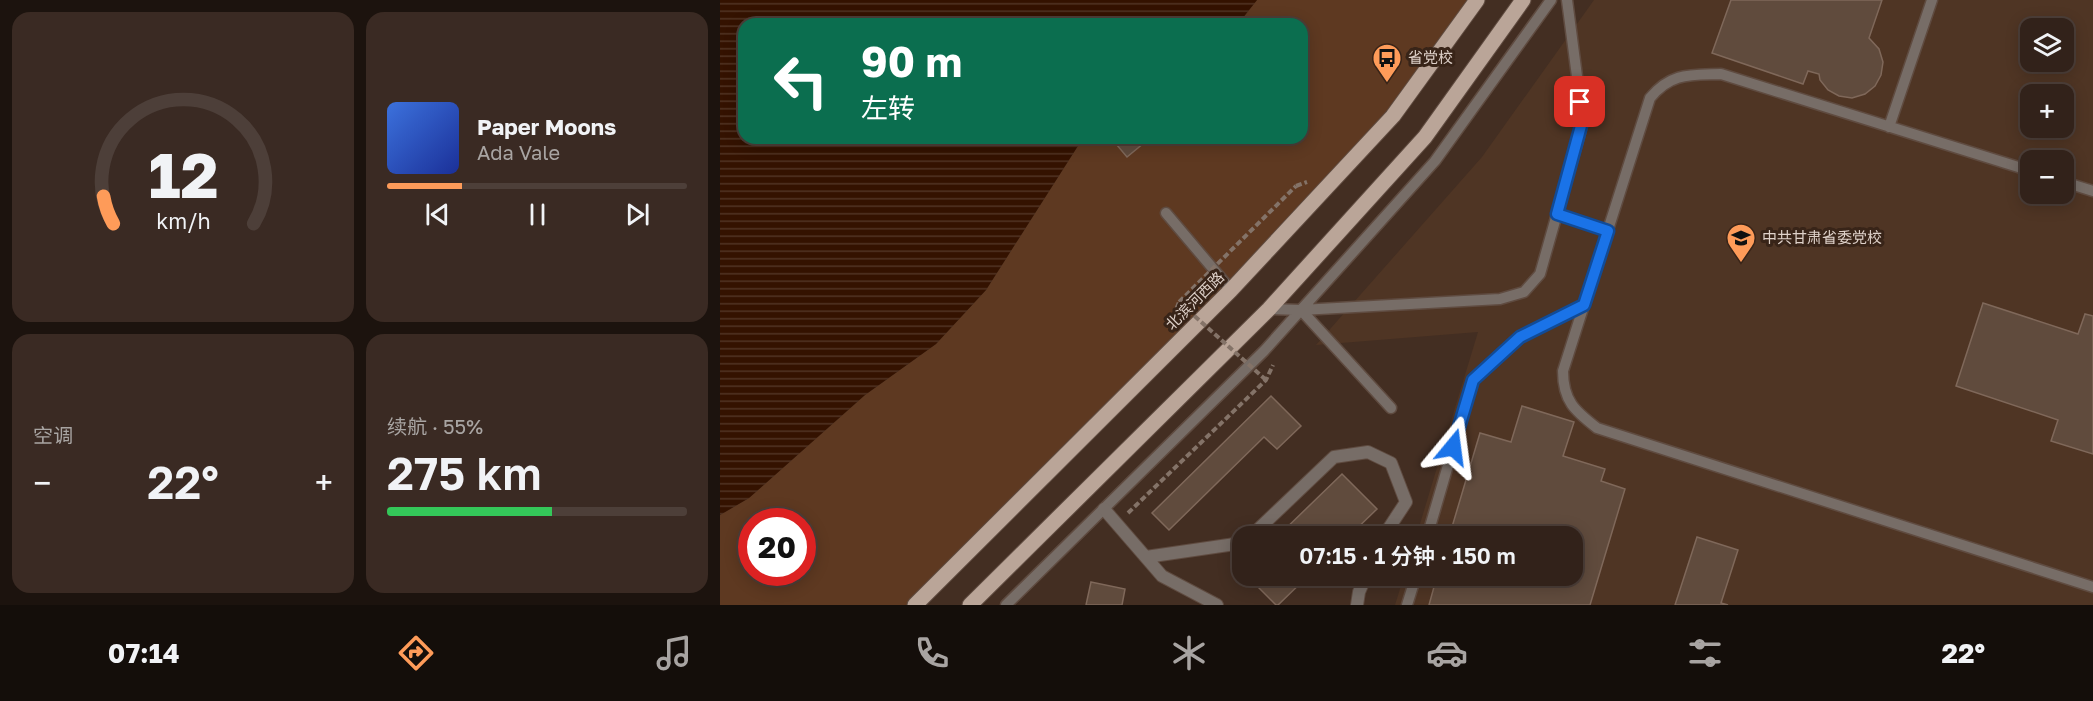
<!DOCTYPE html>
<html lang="zh">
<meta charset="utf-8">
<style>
:root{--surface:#32221a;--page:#3a2a23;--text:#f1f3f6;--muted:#a8a4a2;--line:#4d3f39;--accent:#fe9b59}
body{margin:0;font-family:"Golos Text","Noto Sans SC",sans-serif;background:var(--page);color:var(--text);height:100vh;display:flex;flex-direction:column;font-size:22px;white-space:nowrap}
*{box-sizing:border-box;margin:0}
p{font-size:20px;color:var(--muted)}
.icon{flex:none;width:33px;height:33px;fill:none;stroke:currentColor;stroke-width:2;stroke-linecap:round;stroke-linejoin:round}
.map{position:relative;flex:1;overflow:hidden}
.side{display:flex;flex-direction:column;gap:12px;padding:12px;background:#1c130e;width:720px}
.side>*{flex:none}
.hud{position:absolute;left:18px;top:18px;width:570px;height:126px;border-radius:18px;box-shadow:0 3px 15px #0003,0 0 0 2px var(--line);background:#0b6e4f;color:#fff;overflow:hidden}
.fabs{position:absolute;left:1300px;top:18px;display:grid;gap:12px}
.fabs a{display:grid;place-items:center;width:54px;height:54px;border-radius:12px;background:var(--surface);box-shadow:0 3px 15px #0003,0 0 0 2px var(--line);font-size:30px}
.speed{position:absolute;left:18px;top:508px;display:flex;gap:12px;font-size:30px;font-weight:700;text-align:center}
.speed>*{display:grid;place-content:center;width:78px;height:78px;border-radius:50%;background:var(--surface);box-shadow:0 3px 15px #0003,0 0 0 2px var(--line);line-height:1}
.speed .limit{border:9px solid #d22;background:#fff;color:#111}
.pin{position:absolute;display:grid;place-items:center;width:51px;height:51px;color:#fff;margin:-26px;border-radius:12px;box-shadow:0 3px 9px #0006}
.me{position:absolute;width:66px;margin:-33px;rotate:16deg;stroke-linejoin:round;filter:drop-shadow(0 0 4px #0008)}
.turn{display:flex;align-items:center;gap:21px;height:126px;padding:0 24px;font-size:27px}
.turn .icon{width:78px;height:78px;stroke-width:2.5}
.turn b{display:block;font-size:42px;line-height:51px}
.big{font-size:45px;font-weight:600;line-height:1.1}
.side .card{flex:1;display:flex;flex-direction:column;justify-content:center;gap:9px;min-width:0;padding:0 21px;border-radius:18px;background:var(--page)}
.side .dial{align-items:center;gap:0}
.dial svg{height:156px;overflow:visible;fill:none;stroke:var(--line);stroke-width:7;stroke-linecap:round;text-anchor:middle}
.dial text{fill:var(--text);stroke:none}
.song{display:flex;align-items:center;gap:18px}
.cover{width:72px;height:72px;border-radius:9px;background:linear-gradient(135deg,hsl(220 70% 55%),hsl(230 70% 35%))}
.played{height:6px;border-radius:3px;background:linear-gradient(90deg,var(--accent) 25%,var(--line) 25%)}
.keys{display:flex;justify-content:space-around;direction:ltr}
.heat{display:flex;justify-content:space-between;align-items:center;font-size:33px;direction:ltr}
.charge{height:9px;border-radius:4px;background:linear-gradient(90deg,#34c759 55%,var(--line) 0)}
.side .tiles{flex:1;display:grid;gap:12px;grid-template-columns:repeat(2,1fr)}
.trip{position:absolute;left:512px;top:526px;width:351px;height:60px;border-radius:18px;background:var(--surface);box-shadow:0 3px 15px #0003,0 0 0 2px var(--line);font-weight:600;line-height:60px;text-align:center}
.tabs{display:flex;height:96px;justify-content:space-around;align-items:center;background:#140e0a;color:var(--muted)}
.tabs .icon{width:42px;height:42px}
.tabs .active{color:var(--accent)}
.tabs b{font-size:27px;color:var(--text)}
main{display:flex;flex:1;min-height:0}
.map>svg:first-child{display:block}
</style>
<main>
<section class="side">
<div class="tiles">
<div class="card dial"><svg viewBox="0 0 100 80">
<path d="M14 69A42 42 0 1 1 86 69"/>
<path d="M14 69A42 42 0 0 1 9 55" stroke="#fe9b59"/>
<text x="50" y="56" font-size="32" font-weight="700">12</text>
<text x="50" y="72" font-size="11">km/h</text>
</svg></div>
<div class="card">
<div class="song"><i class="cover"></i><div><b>Paper Moons</b><p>Ada Vale</p></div></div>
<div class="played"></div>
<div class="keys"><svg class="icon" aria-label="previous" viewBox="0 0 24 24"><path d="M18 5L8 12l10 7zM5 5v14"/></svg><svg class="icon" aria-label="pause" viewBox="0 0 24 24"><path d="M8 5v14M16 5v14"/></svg><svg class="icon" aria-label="next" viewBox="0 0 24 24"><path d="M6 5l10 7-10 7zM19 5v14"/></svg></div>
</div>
<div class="card"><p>空调</p>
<div class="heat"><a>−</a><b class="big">22°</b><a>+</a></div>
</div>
<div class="card"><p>续航 · 55%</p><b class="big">275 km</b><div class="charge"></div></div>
</div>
</section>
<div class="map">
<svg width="1373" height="605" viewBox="0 0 1373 605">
<defs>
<pattern id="water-rules" width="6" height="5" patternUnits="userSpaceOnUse" patternTransform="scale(1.5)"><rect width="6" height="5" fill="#341200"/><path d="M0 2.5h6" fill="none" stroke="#513324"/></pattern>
</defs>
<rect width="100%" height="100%" fill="#432e22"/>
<path fill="#4f3524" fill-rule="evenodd" d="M874 0H1373V605H675L684 576H852V537H696L758 332 596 345 762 157ZM1311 28H1344V62H1311ZM1311 94H1344V128H1311ZM1311 160H1344V194H1311Z"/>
<path fill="#5e3921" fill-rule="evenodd" d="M537 0H757L673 116 195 605H0V515L29 498 145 395 216 344 266 290 363 138H582V24H518ZM32 522H82V573H32Z"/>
<path fill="url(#water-rules)" d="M0 0H537L518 24H24V138H363L266 290 216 344 145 395 29 498 0 515Z"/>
<path fill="#604b3d" stroke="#7f685a" stroke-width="1.5" d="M1011 0H1162L1149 38 1159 49 1163 62 1161 75 1155 86 1145 94 1132 98 1119 96 1108 90 1100 80 1099 74 1088 71 1083 84 992 53Z
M391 138H430L407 157Z
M1263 303 1358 334 1365 314 1373 316V454L1331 441 1338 420 1236 386Z
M551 396 581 426 557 449 544 437 449 530 432 513Z
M802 406 854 422 843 456 885 469 881 481 905 489 870 605H709L717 576H852V537H729L760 433 791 442Z
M622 474 657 509 628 537H557Z
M977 537 1018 550 1001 603 1008 605H955Z
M527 576H588L558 605H556Z
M371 582 405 589 402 605H366Z"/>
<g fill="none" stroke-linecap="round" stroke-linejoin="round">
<g stroke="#5f4b40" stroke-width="13">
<path id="service" d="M1169 127 1212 0
M1311 171 1001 74C971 75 951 72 930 98L843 371C843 401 855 411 877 428L1373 587
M1344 182 1373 191
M446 213 511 290
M837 214 888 231
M549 309 581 310 780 299 804 292 820 274 863 122 847 0
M581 310 671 408
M707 537 753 380 800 337 864 305
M286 605 544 351 715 161 831 0
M687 605 696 576"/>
</g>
<g stroke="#5f4b40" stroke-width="14">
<path id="minor" d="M384 509 442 576 497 605
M530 537 614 457 648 452 671 463 686 502 663 537
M426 557 522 543
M637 605 639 592 646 576"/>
</g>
<g stroke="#5f4b40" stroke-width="17">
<path id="primary" d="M195 605 511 290 673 116 757 0
M250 605 549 309 705 137 803 0"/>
</g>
<path stroke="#847368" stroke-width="4" stroke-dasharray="6 3" stroke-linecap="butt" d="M576 186 587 182
M450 325 459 302
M408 513 546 380 553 365"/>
<use href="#service" stroke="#776d67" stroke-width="10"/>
<use href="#minor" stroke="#776d67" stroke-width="12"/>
<use href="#primary" stroke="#baa598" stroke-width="15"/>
<path stroke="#847368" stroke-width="4" stroke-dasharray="6 3" stroke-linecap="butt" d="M546 380 459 302 576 186"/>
</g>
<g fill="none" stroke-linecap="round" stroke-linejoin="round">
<g stroke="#114b97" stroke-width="15">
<path id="route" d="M733 447 753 380 800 337 864 305 888 231 837 214 862 122 860 102"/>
</g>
<use href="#route" stroke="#1a73e8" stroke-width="10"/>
</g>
<defs>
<g id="bus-pin" transform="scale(1.5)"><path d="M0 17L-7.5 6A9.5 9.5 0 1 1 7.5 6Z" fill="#fe9b59" stroke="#382418"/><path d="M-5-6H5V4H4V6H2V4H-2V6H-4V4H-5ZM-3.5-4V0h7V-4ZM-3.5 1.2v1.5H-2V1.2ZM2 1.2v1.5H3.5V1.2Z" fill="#111"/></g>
<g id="university-pin" transform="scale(1.5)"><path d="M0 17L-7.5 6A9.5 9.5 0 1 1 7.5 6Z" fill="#fe9b59" stroke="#382418"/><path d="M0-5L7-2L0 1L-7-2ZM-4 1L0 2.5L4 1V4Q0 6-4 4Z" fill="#111"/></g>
</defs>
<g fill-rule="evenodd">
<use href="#bus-pin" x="667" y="58"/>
<use href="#university-pin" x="1021" y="238"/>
</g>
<g text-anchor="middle" stroke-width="6" stroke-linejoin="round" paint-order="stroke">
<g font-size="15" fill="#ded1c9" stroke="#382418" text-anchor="start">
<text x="688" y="63">省党校</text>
<text x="1042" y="243">中共甘肃省委党校</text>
</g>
<g font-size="15" fill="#ded1c9" stroke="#382418">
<text transform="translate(475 301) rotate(-45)" y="5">北滨河西路</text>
</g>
</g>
</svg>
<div class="fabs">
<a><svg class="icon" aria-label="layers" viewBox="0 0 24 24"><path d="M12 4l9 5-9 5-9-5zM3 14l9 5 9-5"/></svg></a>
<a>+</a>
<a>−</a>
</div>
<div class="speed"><div class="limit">20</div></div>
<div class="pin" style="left:860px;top:102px;background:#d93025"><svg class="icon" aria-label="arrive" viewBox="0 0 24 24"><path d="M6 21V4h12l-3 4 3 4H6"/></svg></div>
<svg class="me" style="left:733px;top:447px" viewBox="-20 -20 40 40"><path d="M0-17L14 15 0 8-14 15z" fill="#1a73e8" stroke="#fff" stroke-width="4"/></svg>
<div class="trip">07:15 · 1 分钟 · 150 m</div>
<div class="hud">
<div class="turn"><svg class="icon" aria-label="left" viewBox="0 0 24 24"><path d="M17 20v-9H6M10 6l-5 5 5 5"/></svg><div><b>90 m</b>左转</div></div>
</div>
</div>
</main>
<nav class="tabs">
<b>07:14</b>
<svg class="icon active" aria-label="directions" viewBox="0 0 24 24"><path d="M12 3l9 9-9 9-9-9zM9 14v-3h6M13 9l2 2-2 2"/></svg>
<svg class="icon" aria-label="music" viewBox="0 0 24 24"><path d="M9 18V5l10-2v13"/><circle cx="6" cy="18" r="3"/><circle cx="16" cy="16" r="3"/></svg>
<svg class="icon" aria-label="phone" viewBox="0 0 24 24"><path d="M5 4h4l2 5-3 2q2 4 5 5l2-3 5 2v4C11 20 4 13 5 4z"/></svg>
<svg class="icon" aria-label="climate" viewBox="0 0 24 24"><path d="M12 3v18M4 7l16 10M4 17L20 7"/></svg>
<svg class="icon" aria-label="car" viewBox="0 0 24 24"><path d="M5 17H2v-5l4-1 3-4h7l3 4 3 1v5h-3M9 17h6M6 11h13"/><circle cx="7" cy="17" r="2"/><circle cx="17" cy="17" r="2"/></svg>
<svg class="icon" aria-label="filters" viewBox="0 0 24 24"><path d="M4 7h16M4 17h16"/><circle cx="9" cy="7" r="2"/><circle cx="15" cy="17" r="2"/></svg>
<b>22°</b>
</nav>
